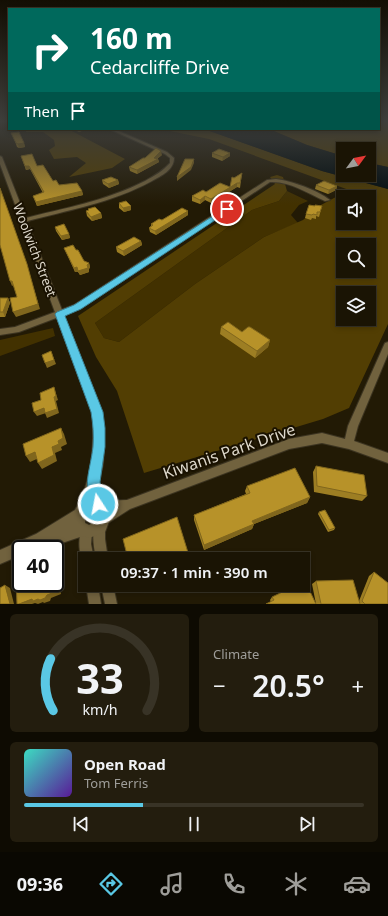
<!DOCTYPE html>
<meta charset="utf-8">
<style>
:root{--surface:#1a1404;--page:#231d0e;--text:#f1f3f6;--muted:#9f9e9a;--line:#383326;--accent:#5ac8e5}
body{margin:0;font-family:"Noto Sans",sans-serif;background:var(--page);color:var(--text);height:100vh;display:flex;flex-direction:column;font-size:15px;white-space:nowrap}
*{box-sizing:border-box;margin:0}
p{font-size:13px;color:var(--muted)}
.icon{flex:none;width:22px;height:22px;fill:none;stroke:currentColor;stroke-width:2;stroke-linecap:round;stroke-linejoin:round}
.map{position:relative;height:604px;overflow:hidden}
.drawer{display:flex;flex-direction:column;gap:10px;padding:10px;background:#0e0b02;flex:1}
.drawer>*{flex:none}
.top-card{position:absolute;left:8px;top:8px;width:372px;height:122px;border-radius:0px;box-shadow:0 2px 6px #0003,0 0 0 1px var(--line);background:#00695c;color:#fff;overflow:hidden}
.needle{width:26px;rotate:58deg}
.tools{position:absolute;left:336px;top:142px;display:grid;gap:8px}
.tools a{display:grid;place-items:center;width:40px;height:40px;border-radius:0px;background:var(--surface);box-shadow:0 2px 6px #0003,0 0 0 1px var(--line);font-size:20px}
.speed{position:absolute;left:12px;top:540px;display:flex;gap:8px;font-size:20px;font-weight:700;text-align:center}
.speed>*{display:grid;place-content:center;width:52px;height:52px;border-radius:50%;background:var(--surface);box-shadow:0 2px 6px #0003,0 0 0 1px var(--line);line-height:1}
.speed .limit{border:2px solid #111;border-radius:6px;background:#fff;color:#111}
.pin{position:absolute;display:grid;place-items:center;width:34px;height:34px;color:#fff;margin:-17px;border:2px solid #fff;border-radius:50%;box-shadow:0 1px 4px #0007}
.me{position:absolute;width:44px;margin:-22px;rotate:349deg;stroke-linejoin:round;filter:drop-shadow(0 0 3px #0008)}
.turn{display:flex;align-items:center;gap:14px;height:84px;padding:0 16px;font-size:18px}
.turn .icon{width:52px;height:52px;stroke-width:2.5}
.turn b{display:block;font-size:28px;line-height:34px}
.then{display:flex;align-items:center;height:38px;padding:0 16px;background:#0003;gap:8px;font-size:15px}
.big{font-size:30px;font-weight:600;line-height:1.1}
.drawer .widget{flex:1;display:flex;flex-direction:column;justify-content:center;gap:6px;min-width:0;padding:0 14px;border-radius:6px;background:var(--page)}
.drawer .dial{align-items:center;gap:0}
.dial svg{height:104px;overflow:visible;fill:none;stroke:var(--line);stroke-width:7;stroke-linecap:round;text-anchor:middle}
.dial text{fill:var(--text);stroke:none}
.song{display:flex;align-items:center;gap:12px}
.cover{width:48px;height:48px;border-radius:6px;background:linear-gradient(135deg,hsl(170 70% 55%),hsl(270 70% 35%))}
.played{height:4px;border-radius:2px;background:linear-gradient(90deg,var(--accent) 35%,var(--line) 35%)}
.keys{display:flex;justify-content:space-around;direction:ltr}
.heat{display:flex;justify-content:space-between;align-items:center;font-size:22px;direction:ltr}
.drawer .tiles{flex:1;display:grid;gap:10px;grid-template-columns:1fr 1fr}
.widget:last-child{grid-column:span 2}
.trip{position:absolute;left:78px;top:552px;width:232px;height:40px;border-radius:0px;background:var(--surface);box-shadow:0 2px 6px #0003,0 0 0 1px var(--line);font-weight:600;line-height:40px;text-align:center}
.tabs{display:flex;height:64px;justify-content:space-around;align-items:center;background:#0a0802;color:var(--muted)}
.tabs .icon{width:28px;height:28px}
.tabs .selected{color:var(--accent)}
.tabs b{font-size:18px;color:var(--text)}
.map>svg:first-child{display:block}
</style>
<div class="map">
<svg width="388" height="604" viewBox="0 0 388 604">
<rect width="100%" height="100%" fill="#221a05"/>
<path fill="#423100" d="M287 191 308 201 299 205 291 215 298 223 264 237 195 284 119 342 104 338 95 323 252 210 279 201Z
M53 328 55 336 0 356V340Z"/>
<path fill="#523e03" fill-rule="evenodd" d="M379 120H388V167L369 163V149H343V156L307 145 269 129H379Z
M26 129H68L125 159 112 168 69 177 86 163 77 157 54 159 49 150 55 146 54 140 43 132H26Z
M160 129H204L322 171 388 189V324L349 408 323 419 144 473 117 391 96 357 78 316 275 184 270 177 277 175 283 177 287 191 279 201 252 210 95 323 104 338 119 342 195 284 264 237 303 220 319 206 349 190 209 139ZM343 197H369V223H343ZM343 245H369V271H343ZM343 293H369V319H343Z"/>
<path fill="#000c10" d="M204 129 263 130 262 129H269L307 145 343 156V175H369V163L388 167V189L322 171Z"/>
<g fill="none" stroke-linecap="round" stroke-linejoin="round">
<g stroke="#3c3421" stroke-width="2">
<path id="minor" d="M109 129H114L167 152 174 158C174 170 161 176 152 181 112 203 68 210 24 222L22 221V219C64 208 106 201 145 181 154 176 163 171 170 163V158L165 154Z
M276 179C292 181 317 190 330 200L325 201C307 193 290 181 270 182L80 309 19 332 0 335V329L15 327 74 305 267 180Z
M388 342V354L358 426 354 441 388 453V463L349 449 322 443 289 449 130 509 105 525V539L108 559H96C94 547 91 535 96 523L99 522 98 520 100 516 108 511H101L97 510 96 506 97 502 101 501 127 500 289 439 322 433 345 439 348 426 384 345 385 343Z
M86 526 90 528 92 532 91 544 94 559H85V564C78 555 78 538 82 528Z
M86 585H98L101 604H89Z
M101 585H113L117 604H105Z"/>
</g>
<g stroke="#3c3421" stroke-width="2">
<path id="tertiary" d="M0 156 2 157 102 412 104 447 103 464 99 482 103 501 108 506 111 516 105 532 89 538 83 536 62 543 44 544 34 549H21V555L0 564V550L36 534 75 510C92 481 95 445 92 412L0 164ZM93 510 96 511 99 516 95 522 89 525 85 523C85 517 87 511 93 510Z"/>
</g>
<use href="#minor" fill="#71623e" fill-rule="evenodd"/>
<use href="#tertiary" fill="#71623e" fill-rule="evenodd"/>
</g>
<path fill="#9d7e23" d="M73 129H87L79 132Z
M13 136 24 143 25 147 19 148 17 147Z
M212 153 230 156 222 161 212 157Z
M162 155 158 158V159L159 162 137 174 130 171 129 167 145 158Z
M21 156 37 166 53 181 59 185 82 191 83 195 37 206 33 196 43 193 30 169 26 170Z
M242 173 240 188 237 187 211 203 205 200 200 204 192 201V196L206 192 230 187 234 178Z
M102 180H118L119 184 109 188 103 184Z
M316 185 337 186 336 190 328 194 315 189Z
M119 203 131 206V210L124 212 119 208Z
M315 206H322L319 217 316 216V219L312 218 311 220 305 218 306 214Z
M88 209 101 213 102 218 92 221 87 216 86 211H88Z
M188 215 156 235 150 232 149 228 151 226V224L162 220Z
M55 227 69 234 70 238 62 240 56 231Z
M141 241 142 245 124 256 117 252 116 247Z
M64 248 76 250 84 261 89 263 90 267 89 269V272L80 275 78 272H75L66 252Z
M0 298H8L10 303 5 317H0Z
M221 327 242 332 270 340 268 347 255 358 220 334Z
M316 466 367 496 362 501 314 492 313 472Z
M247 486 310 497 307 503 254 524 252 529 204 550 194 520V515L246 494 245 491Z
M319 512 335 528 334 530 328 532 318 514Z
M374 572 388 604H316L312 584 316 581 359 601 369 576Z
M272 597 316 604 271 602 270 600Z"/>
<path fill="#80661d" d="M79 129H87L79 132Z
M24 143 25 147 19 148 18 144Z
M161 151 162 155 157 159H158L159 162 137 174V170L154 158Z
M230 153V156L222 161 223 157Z
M194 159V163L191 170 177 181V177Z
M25 166H29L30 169 26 170Z
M118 180 119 184 109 188 108 184Z
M237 183V187L211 203V199Z
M337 186 336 190 328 194 329 190Z
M0 188 28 269 40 309 16 317 13 312 38 304Z
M82 191 83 195 37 206 36 202Z
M205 196V200L200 204V200Z
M131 206V210L124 212 123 208Z
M188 211V215L156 235 155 231Z
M101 213 102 218 92 221 91 217Z
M69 234 70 238 62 240 61 236Z
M141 241 142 245 124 256 123 251Z
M89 263 90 267 89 269V272L80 275 78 271Z
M77 267 78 272H75L74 268Z
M10 281H12L14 285 12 286Z
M8 298 10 303 5 317 3 312Z
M270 340 268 347 255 358 257 351Z
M51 351 56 364 47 368 45 363Z
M54 387 58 400 56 401 59 413 47 418 45 413 54 397Z
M44 408 46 413 37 416 34 412Z
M61 428 64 434 67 444 61 447 62 450 55 453 57 461 42 469 38 463 58 441Z
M35 452 39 458 30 462 26 456Z
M310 497 307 503 254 524 252 529 204 550V545L252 521Z
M55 562 58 566 61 594 51 598 50 601 44 603 43 602 38 604 35 603 32 604H19L32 599H38L55 570Z
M5 585 10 588 14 604H10Z
M137 585H150L136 591 134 587Z"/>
<path fill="#b79229" stroke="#80661d" d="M19 132 24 143 18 144 16 143 11 133Z
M156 148 161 151 154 158 158 159 137 170 129 167 143 158H145Z
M219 149 230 153 223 157 212 153Z
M32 154 37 166 43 165 53 181 56 180 59 185 77 183 82 191 36 202 33 196 44 192 29 166H25L21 156Z
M185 159H194L191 167 177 177Z
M242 173 240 183H237L211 199 205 196 200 200 192 196 203 190 206 192 220 183 230 187 232 177 234 178Z
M111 177 118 180 108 184 102 180Z
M324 181 337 186 329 190 316 185Z
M0 188 27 264 38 304 13 312 10 298 17 297 12 281H10L0 245Z
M126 201 131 206 123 208 119 203Z
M309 205 315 206V205L322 206 320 212H317V215L313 214 312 215 306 214Z
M95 207 101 213 91 217 86 211 89 210 88 209Z
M182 208 188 211 155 231 149 228 153 225 151 224 159 219 162 220Z
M64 224 69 234 61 236 55 227Z
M134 237 141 241 123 251 116 247Z
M73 245 76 250H78L84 261 89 263 87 265 88 268 78 271 77 267 74 268 64 248Z
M0 298H8L3 312H0Z
M228 322 242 332 248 327H250L270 340 257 351 221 327Z
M51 351 54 360 45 363 42 355Z
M54 387 56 396 54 397 57 409 45 413 44 408 34 412 32 403 41 400 40 393Z
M61 428 63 438 58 441 59 444 52 447 54 455 38 463 35 452 26 456 23 444Z
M316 466 364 475 367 496 317 486Z
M295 468 310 497 252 521 254 524 204 545 194 515 250 493 247 486Z
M325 510 335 528 329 530 319 512Z
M177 517 190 559H128L123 539Z
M55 570 57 591 47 595 45 598 40 600 38 599 33 601 32 599 19 604H17L16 580 21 578V583H55Z
M374 572 388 583V604H365L362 601Z
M353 580 360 604H321L316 581Z
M305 581 316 604H266L274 600 272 597 297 585H303V582Z
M5 585 10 604H0V588Z"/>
<linearGradient id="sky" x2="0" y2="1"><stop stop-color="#130e03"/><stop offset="0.59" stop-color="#3e3e3b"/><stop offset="1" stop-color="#3e3e3b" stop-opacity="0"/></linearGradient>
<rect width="388" height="205" fill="url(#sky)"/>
<path fill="#5ac8e5" stroke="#3a8295" d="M227 207 229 208V211L81 309 65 316 103 412 105 428V447L100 482 105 504 103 509 98 511 93 509C82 484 90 472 93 447 94 435 93 424 91 412L55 314 57 312 74 305Z"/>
<g text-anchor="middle" stroke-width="4" stroke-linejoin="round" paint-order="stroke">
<g font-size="13" fill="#ddd7ca" stroke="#191100">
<text transform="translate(35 250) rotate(69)" y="5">Woolwich Street</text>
</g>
<g font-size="16" fill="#ddd7ca" stroke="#191100">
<text transform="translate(229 451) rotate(-19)" y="6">Kiwanis Park Drive</text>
</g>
</g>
</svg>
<div class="tools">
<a><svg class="needle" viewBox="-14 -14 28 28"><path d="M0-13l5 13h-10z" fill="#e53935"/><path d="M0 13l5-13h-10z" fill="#9f9e9a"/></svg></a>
<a><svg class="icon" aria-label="sound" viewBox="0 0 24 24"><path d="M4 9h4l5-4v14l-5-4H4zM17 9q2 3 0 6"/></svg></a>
<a><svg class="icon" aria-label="search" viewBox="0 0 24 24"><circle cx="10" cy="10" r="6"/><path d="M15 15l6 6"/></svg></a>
<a><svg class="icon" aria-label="layers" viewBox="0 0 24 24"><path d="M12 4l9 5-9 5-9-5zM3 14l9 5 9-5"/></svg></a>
</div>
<div class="speed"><div class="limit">40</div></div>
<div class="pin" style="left:227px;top:209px;background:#d93025"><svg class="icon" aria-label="arrive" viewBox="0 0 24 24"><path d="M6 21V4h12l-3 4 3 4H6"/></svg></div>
<svg class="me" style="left:98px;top:504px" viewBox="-20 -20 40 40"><circle r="17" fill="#5ac8e5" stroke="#fff" stroke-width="3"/><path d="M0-11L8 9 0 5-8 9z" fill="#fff"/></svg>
<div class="trip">09:37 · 1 min · 390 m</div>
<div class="top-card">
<div class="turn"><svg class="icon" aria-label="right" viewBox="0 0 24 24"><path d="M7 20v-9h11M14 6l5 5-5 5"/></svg><div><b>160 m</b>Cedarcliffe Drive</div></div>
<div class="then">Then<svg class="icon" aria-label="arrive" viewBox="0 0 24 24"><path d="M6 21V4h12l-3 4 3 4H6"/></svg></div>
</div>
</div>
<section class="drawer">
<div class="tiles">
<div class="widget dial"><svg viewBox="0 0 100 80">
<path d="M14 69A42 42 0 1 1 86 69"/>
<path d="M14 69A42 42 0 0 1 12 29" stroke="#5ac8e5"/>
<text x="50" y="56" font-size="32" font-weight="700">33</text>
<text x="50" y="72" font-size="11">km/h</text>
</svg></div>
<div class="widget"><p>Climate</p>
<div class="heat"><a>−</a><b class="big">20.5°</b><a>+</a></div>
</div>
<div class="widget">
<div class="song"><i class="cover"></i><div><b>Open Road</b><p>Tom Ferris</p></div></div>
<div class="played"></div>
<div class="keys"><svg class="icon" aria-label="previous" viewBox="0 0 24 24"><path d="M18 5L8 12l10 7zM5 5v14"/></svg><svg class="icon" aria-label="pause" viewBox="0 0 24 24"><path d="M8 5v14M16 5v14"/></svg><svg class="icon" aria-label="next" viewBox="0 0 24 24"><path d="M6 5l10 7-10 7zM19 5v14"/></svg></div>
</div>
</div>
</section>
<nav class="tabs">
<b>09:36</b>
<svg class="icon selected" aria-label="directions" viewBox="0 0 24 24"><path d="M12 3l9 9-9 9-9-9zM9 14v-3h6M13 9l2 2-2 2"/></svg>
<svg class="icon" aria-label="music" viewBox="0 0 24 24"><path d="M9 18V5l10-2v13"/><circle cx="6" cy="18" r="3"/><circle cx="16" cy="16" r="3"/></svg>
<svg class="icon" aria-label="phone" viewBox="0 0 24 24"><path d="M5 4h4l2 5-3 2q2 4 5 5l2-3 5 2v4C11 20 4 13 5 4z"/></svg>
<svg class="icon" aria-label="climate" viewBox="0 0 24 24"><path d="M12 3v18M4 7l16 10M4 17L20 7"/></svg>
<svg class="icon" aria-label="car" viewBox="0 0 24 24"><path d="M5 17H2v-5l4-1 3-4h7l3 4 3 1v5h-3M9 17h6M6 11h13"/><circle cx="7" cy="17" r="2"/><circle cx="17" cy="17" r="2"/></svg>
</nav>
